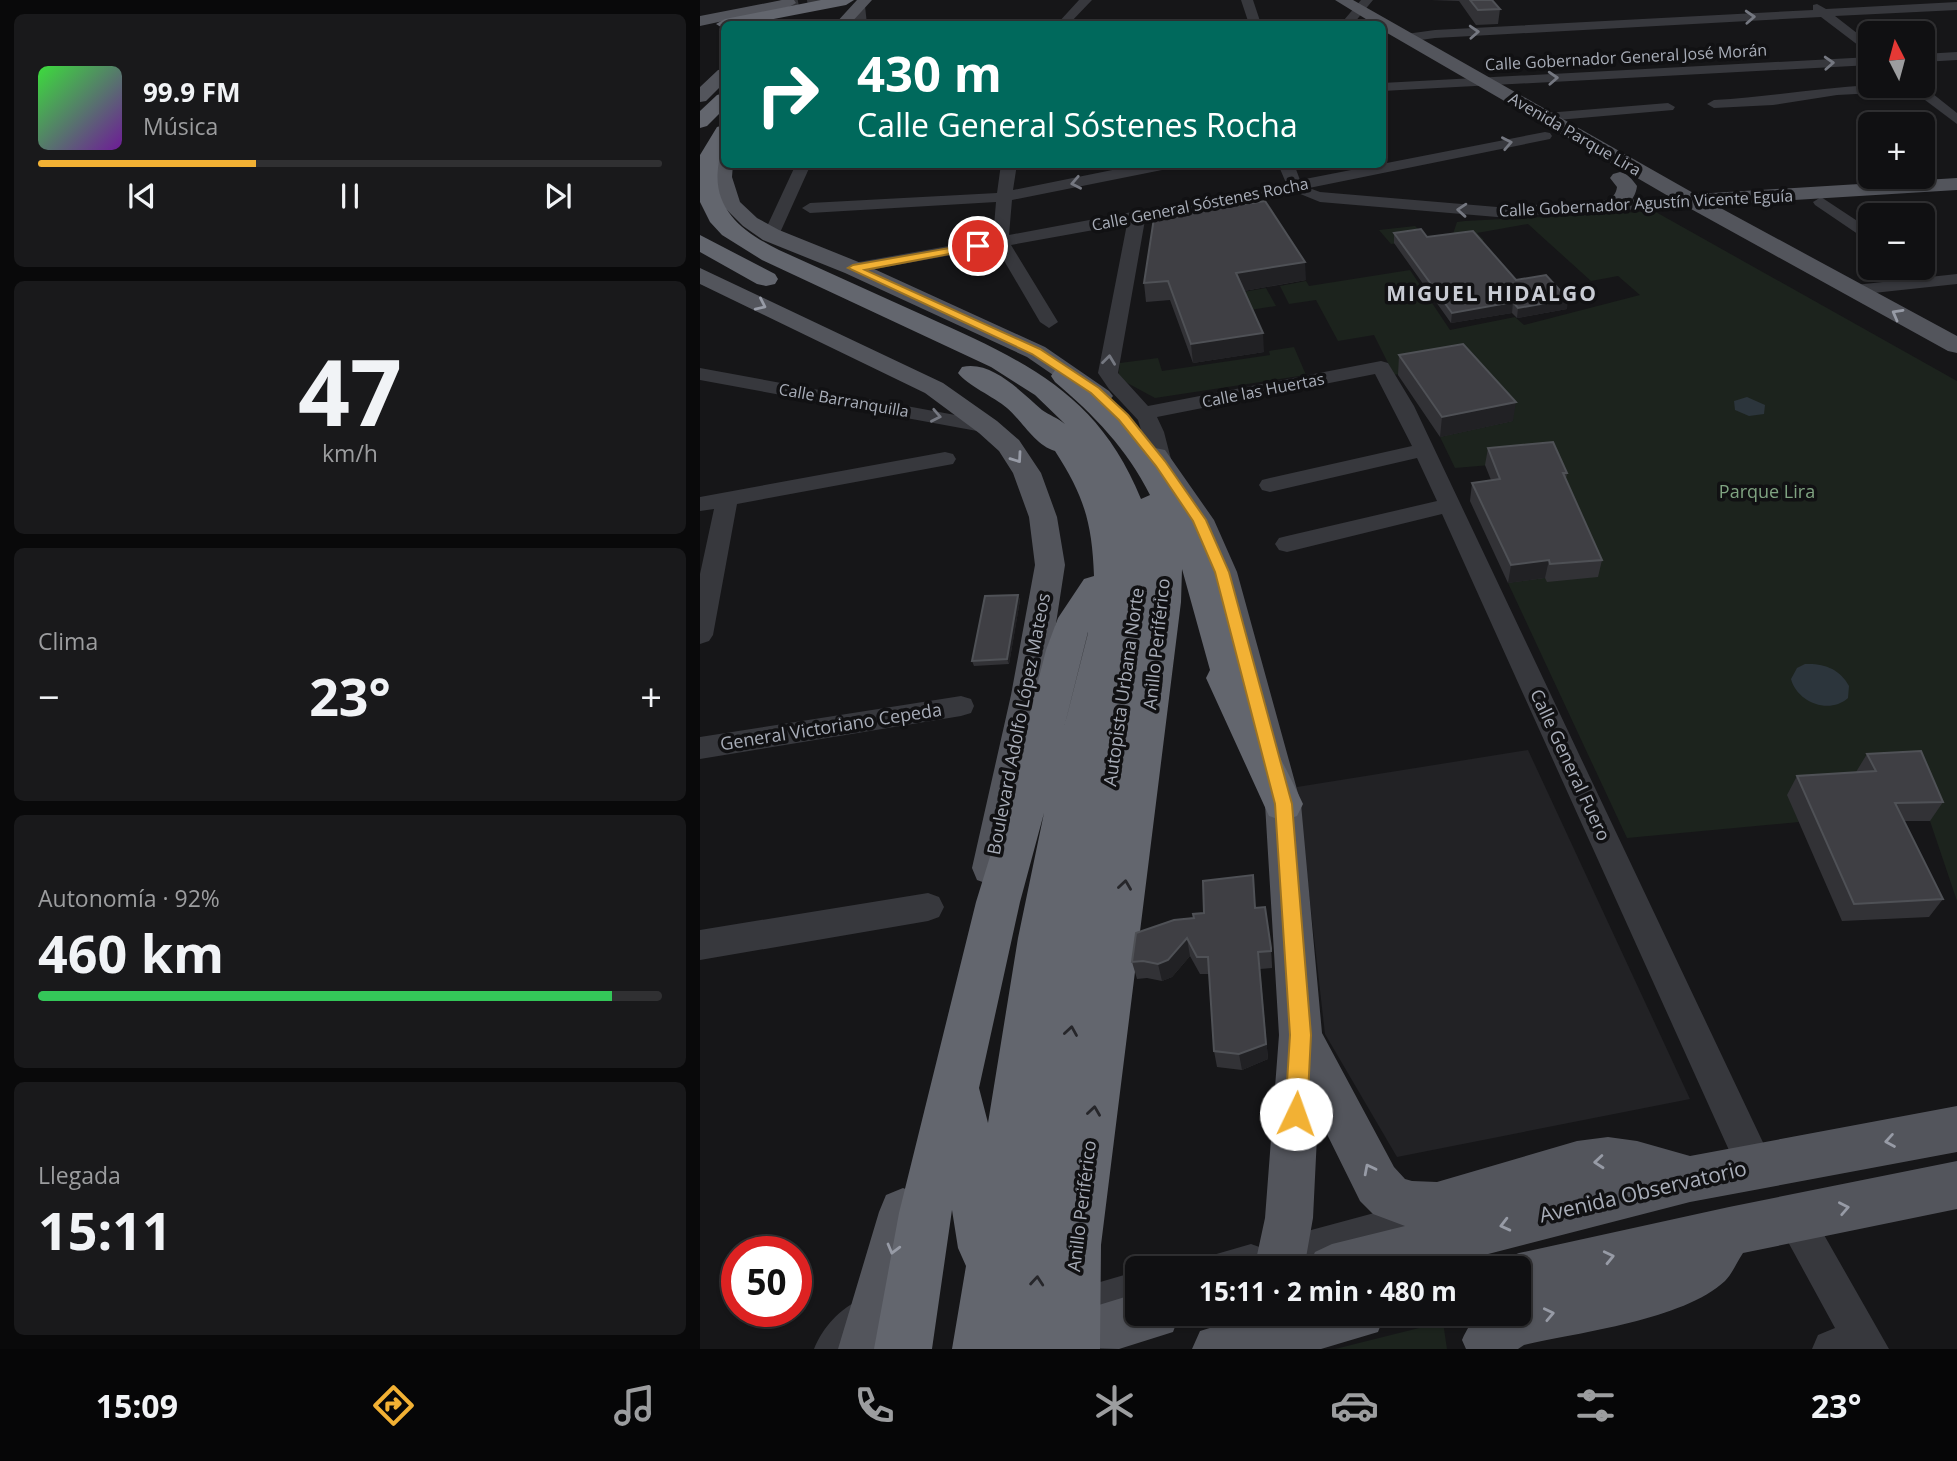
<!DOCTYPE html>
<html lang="es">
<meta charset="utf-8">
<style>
:root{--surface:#101012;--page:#19191b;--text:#f1f3f6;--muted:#9c9d9f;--line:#303032;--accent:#f2b134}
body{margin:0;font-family:"Open Sans",sans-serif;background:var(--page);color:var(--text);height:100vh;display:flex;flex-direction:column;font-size:26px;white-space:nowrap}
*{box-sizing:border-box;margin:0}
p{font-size:23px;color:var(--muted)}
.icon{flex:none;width:38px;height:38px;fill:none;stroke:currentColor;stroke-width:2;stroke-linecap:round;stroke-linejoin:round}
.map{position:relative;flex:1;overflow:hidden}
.sheet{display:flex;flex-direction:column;gap:14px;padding:14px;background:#09090a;width:700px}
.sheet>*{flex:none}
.top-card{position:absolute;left:21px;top:21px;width:665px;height:147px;border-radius:10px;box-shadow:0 2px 5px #0004,0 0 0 2px var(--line);background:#00695c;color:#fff;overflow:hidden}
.needle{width:46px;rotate:354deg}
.fabs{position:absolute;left:1158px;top:21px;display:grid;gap:14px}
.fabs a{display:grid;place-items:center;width:77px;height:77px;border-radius:10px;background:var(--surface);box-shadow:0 2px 5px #0004,0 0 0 2px var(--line);font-size:35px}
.speed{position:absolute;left:21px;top:1236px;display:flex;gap:14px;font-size:35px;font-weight:700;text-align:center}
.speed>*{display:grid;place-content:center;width:91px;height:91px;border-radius:50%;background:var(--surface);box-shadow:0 2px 5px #0004,0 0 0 2px var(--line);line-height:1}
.speed .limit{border:10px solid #d22;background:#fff;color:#111}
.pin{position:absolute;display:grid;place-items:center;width:60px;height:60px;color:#fff;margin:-30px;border:4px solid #fff;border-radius:50%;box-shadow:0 2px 7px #0007}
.me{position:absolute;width:77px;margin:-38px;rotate:3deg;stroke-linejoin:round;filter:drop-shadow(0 0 5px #0008)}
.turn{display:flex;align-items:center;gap:24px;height:147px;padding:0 21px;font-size:32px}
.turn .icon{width:91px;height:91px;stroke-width:2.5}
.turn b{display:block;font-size:49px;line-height:60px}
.big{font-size:52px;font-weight:700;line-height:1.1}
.sheet .widget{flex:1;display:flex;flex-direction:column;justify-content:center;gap:10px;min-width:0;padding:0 24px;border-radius:10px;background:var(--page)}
.sheet .dial{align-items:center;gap:0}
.dial b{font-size:91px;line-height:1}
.song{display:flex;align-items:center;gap:21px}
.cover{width:84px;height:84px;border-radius:10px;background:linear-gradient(135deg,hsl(120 70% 55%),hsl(280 70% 35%))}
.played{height:7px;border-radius:4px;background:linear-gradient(90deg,var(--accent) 35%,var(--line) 35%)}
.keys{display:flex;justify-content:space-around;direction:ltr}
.heat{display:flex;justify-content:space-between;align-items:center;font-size:38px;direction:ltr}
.charge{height:10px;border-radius:5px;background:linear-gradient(90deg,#34c759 92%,var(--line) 0)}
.trip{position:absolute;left:425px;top:1256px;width:406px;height:70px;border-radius:10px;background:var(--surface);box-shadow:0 2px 5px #0004,0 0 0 2px var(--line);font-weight:700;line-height:70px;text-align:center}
.menu{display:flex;height:112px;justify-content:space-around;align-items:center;background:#060607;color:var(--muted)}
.menu .icon{width:49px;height:49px}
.menu .current{color:var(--accent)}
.menu b{font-size:32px;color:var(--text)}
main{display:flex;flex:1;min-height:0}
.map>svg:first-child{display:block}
</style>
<main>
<section class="sheet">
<div class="widget">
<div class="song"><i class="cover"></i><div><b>99.9 FM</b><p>Música</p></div></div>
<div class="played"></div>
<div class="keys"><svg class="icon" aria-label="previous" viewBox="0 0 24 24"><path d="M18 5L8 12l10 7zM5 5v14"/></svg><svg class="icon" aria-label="pause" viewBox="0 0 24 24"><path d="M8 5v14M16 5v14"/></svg><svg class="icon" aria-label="next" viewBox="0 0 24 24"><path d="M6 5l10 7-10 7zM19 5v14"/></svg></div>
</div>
<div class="widget dial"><b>47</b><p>km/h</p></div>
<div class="widget"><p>Clima</p>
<div class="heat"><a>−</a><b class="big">23°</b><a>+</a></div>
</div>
<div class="widget"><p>Autonomía · 92%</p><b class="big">460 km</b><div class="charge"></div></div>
<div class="widget"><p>Llegada</p><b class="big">15:11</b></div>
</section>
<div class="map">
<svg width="1257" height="1349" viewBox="0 0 1257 1349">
<rect width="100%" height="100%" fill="#161618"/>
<path fill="#222225" d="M828 750 990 1099 697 1157 625 1034 597 787Z"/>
<path fill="#1c231d" d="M954 211 1257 381V901L1230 821 1208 770 1088 795 1099 822 927 838 808 583 827 580 850 460 755 468 740 437 813 421 761 363 694 375 674 335 638 341 616 300 589 304 580 286 606 281 609 286 710 270 750 330 815 317 824 325 940 295 918 276 891 281 828 224 777 233 784 240 742 246 735 238 691 244 679 230 715 226 727 238 753 234 757 222 765 221Z
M566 288 576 306 550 310 514 297Z
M594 347 606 375 455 398 418 378 420 363 458 358 462 371 570 355 569 351Z
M743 1322 747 1349H635Z"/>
<path fill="#2c353c" d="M1047 397 1065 405 1064 414 1049 416 1035 410 1034 401Z
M1105 664C1124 663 1140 669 1149 686L1148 698C1129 715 1097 702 1091 679L1097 668Z"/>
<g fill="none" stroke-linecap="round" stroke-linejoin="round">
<path stroke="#333438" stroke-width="17" stroke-dasharray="17 9" stroke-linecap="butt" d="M82 8 121 0"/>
<path fill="#37383d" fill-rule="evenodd" d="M379 0H392L369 24H357Z
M541 0H553L561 24H549Z
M661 0H673L654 23H646L644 20Z
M159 2 165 6 167 24H155L153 6Z
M1257 2V10L1135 16 1171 44V55L1121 17 735 38 706 42 700 38 706 34 735 30 1113 10V5L1117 4 1126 9Z
M1257 52V60L1223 62V54Z
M1171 57V65L682 91V83Z
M1171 85 1223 86 1257 113V124L1213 91 1137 95 1073 105 1014 108 1007 104 1014 100C1067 97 1118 88 1171 85Z
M968 103 975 107 973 110 846 121 839 117 846 113Z
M845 132 850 133 852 136 850 139 609 188 620 192 797 207 962 198 970 203 962 208 797 217 620 202 593 191 445 220 418 373 448 406 681 361 688 363 714 406 1068 1153 1073 1166 1068 1179 1055 1184 1042 1179 742 514 587 552 579 550 575 544 579 538 587 536 737 501 717 458 570 492 562 490 559 485 562 480 570 478 712 446 675 374 457 417 464 432 472 463 469 468H453L438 420 409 389 398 373 427 224 311 245 358 322 349 328 340 322 296 247 153 273 144 268 153 263 293 238 296 202 110 213 102 208 110 203 297 193 301 164H317L313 190 442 164H474L467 169 312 200 309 235 586 183 578 164H594L600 180Z
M96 164H111L79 235 71 240 65 239 63 235Z
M1121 197 1171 230V243L1115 205 1113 202Z
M1257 274V284L1155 295 1146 290 1155 285Z
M0 368 288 421 295 423 298 427 295 431 288 433 0 380Z
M245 452 253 454 256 459 253 464 37 504 13 635 9 641 0 644V574L14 509 0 511V497Z
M261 696 271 699 274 706 271 713 261 716 0 759V737Z
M228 893 239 897 244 907 239 917 228 921 0 960V930Z
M712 1186 725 1192 731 1205 725 1218 701 1242 605 1269 589 1264 584 1250 589 1236 678 1212 699 1192Z
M1094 1199 1107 1205 1189 1349H1112L1118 1335 1135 1328 1075 1218 1081 1205Z
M551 1244 565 1249 570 1263 568 1269H508L513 1255Z
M438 1271V1311L397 1321 383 1315 377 1301 383 1287Z
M162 1299 176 1305 182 1319 176 1333 162 1349H114C123 1327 140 1308 162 1299Z"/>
<path fill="#53555c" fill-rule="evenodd" d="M82 0H94L96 3 89 7 0 26V16Z
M157 0H172L150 24H135Z
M635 0H653L995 194 1257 178V190L1015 205 1257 336V353L1248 351 982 204 682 30V24H674Z
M24 69V83L6 101 0 102V87L18 70Z
M24 153V164H33L32 177 40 202 57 218 79 230 161 263 345 347 409 391 413 396 409 401 400 404 391 401 327 357 145 273 63 240 43 226 21 204 12 177 14 159Z
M920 172C928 174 932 179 937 186 935 205 914 217 896 212L893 208C900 197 915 203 917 187L910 178 913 174Z
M0 268 243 383 297 421 319 440 341 473 357 517 365 565 345 695 310 868 305 880 291 885 277 880 272 868 311 695 335 565 329 517 313 473 299 451 279 433 225 393 0 284Z
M455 448 465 450 514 520 537 572 601 804 622 1033 694 1167 705 1179 712 1181 737 1182 877 1141 908 1137 937 1141 990 1156 1257 1106V1152L990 1202 730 1269H607L615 1252 632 1244 705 1226 673 1214 660 1201 618 1116 613 1218 604 1269H554L565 1218 579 1035 565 804 507 572 485 521 441 456 445 450Z
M1257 1161V1209L1043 1253C1037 1262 1032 1274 1025 1281 983 1320 880 1332 824 1345L818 1349H766L762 1340C776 1308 788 1314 819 1314V1269H798L801 1260 819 1253 1029 1207Z
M203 1188 220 1195 227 1212 190 1349H138L179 1212 186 1195Z
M438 1293V1314H480L473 1332 419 1349 376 1348 368 1330 376 1312Z
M555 1314H685L678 1332 621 1349H492L500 1331Z"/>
<path fill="#63666e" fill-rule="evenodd" d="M121 0H154L146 5 48 24H24V29L16 24 25 19Z
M24 93V109L7 126 0 128V111L17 95Z
M24 125C26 142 20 152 18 168 13 211 45 233 79 250 128 272 176 294 225 316 322 360 398 392 441 499L450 495C427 449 394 415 355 382L351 376 355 370C375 365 386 379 400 391 496 470 517 586 554 697 566 734 587 769 603 804L597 816 583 821 569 816 506 678 510 670 482 569 481 602 401 1245 400 1349H252L266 1266 258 1248 252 1210 232 1349H174L199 1213 276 902 309 795 346 650 358 618 384 579 394 576C392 522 384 496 355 451 336 446 322 421 307 408 294 397 267 385 258 373L262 367C292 360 321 392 342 410 349 415 358 418 365 424L335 395 291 367 62 260 22 235 10 222 0 202V155L17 127ZM388 632V633L364 728ZM344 813 318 938 288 1123 279 1088 320 902Z
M0 235 75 274 78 279 75 284 66 286 57 284 0 252Z"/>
</g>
<path fill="#323236" d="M731 0H792L800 9 798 24 776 25 759 1Z
M454 218 606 280 544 291 564 352 493 363 470 300 446 302 444 283Z
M694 233 727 237 816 280 867 309 817 318 812 313 751 323 694 243Z
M699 355 813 421 740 437 698 375Z
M788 448 867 473 866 479 902 560 898 577 847 582 845 578 808 583 770 501 772 483 791 480 785 465Z
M318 595 320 600 309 664 274 666 272 661Z
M1167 754 1243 802 1230 821H1204L1243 899 1229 917 1142 921 1087 795 1097 776 1156 772Z
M556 908 571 948 572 965V968L560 969 568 1059 542 1070 517 1067 514 1051 509 974H500L490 956 472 977 462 981 447 978 437 979 432 962 494 918Z"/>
<path fill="#212124" d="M605 262 606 280 538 292 536 273Z
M868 299 867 309 817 318 818 308Z
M813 302 812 313 751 323 752 313Z
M563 333 564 352 493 363 491 344Z
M816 402 813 421 740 437 742 417Z
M849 560 845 578 808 583 811 565Z
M318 595 320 600 309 664 307 659Z
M487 938 490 956 472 977 462 981 458 964Z
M558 952 568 1059 542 1070 539 1054Z"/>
<path fill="#3f3f44" stroke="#4f5156" stroke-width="2" d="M770 0H792L800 9 778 10Z
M565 201 605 262 536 273 563 333 491 344 468 281 444 283 454 218Z
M721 229 727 237 773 231 816 280 846 275 868 299 818 308 813 302 752 313 694 233Z
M763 344 816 402 742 417 699 355Z
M853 442 867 473H863L902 560 850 564 849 560 811 565 772 483 800 479 788 448Z
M318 595 307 659 272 661 285 596Z
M1221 751 1243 802 1195 803 1243 899 1154 904 1097 776 1176 771 1167 754Z
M553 875 555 908 565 907 571 948V951L558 952 566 1044 539 1054 514 1051 508 957H497L487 938 468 960 458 964 443 961 432 962 436 933 474 920 494 918 493 914 504 913 503 881Z"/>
<defs><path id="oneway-chevron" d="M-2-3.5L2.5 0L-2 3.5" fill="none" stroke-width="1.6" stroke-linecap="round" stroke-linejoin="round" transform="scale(1.75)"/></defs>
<g stroke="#757881">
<use href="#oneway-chevron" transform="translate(1050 17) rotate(-3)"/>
<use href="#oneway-chevron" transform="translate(774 32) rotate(-3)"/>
<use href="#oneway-chevron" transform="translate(1129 63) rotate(-3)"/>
<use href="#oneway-chevron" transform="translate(853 78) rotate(-3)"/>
<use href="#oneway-chevron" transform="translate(807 143) rotate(-11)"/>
<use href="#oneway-chevron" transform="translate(376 183) rotate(169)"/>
<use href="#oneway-chevron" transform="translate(762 210) rotate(-176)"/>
<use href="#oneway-chevron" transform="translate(409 360) rotate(-83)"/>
<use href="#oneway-chevron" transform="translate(236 416) rotate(11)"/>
</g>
<g stroke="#979ba6">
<use href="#oneway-chevron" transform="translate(61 305) rotate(25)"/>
<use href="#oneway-chevron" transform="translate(1197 314) rotate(-151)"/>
<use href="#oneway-chevron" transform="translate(317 458) rotate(55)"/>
<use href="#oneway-chevron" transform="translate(1190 1141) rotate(170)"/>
<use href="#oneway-chevron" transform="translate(899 1162) rotate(175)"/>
<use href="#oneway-chevron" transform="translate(669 1169) rotate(-117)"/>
<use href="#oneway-chevron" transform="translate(1144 1208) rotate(-11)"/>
<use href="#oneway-chevron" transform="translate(805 1225) rotate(166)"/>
<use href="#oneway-chevron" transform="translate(193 1249) rotate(105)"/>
<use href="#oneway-chevron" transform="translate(909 1257) rotate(-13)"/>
<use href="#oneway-chevron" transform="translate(849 1314) rotate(-12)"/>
</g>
<g stroke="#26262a">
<use href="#oneway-chevron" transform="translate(425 885) rotate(-82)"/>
<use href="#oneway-chevron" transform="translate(371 1031) rotate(-81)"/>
<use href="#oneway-chevron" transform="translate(394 1111) rotate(-82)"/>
<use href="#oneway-chevron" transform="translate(337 1281) rotate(-85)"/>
</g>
<path fill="#f2b134" stroke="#9d7322" stroke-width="2" d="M278 243 281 244V248L165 270 340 349 399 388 428 415 465 461 506 520 529 572 592 804 611 1035 607 1114 603 1121 596 1124 588 1121 585 1114 590 1035 575 804 515 572 493 521 456 466 419 420 391 393 332 354 148 268 153 265Z"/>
<g text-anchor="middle" stroke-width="7" stroke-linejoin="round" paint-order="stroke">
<g font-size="16" fill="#a8adb8" stroke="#111113">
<text transform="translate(926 57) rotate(-3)" y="6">Calle Gobernador General José Morán</text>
<text transform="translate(875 134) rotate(30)" y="6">Avenida Parque Lira</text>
<text transform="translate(946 203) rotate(-3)" y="6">Calle Gobernador Agustín Vicente Eguía</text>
<text transform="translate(500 204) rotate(-11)" y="6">Calle General Sóstenes Rocha</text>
<text transform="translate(563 390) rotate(-11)" y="6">Calle las Huertas</text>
<text transform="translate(144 400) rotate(10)" y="6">Calle Barranquilla</text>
</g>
<g font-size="18" fill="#7fa381" stroke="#111113">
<text x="1067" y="498">Parque Lira</text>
</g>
<g font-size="18" fill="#a8adb8" stroke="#111113">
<text transform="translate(457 644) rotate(-84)" y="6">Anillo Periférico</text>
<text transform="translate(424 687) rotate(-82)" y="6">Autopista Urbana Norte</text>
<text transform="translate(319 724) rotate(-79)" y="6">Boulevard Adolfo López Mateos</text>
<text transform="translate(131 727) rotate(-9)" y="6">General Victoriano Cepeda</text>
<text transform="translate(870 765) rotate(65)" y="6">Calle General Fuero</text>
<text transform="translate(382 1206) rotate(-83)" y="6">Anillo Periférico</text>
</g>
<g font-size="21" font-weight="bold" letter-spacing="2" fill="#c9ccd4" stroke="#111113">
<text x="792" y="301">MIGUEL HIDALGO</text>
</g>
<g font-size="21" fill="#a8adb8" stroke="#111113">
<text transform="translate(943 1192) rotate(-13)" y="7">Avenida Observatorio</text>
</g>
</g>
</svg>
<div class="fabs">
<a><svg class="needle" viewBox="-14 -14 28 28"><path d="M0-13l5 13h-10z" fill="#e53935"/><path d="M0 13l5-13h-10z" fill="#9c9d9f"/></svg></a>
<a>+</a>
<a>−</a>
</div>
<div class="speed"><div class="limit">50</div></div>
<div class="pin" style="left:278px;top:246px;background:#d93025"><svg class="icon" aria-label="arrive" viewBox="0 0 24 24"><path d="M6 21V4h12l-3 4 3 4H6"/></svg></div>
<svg class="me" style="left:596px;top:1114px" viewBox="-20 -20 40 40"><circle r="19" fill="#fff"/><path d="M0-13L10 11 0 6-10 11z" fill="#f2b134"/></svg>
<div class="trip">15:11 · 2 min · 480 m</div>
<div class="top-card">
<div class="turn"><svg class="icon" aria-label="right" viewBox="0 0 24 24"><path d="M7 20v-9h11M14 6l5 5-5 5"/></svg><div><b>430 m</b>Calle General Sóstenes Rocha</div></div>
</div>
</div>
</main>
<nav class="menu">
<b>15:09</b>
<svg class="icon current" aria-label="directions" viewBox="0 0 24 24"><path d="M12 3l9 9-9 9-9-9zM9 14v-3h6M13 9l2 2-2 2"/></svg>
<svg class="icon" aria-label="music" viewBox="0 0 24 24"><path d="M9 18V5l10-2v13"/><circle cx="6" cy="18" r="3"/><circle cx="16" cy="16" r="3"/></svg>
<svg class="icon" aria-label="phone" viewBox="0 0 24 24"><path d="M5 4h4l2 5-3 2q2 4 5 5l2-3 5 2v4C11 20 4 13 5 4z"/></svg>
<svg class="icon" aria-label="climate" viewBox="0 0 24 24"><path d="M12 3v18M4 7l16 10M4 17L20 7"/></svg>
<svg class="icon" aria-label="car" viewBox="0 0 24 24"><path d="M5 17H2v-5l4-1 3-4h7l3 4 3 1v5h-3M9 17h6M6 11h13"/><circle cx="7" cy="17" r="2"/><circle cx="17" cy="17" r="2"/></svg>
<svg class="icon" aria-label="filters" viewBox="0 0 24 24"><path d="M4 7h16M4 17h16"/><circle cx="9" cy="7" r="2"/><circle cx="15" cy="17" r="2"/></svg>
<b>23°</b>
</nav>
